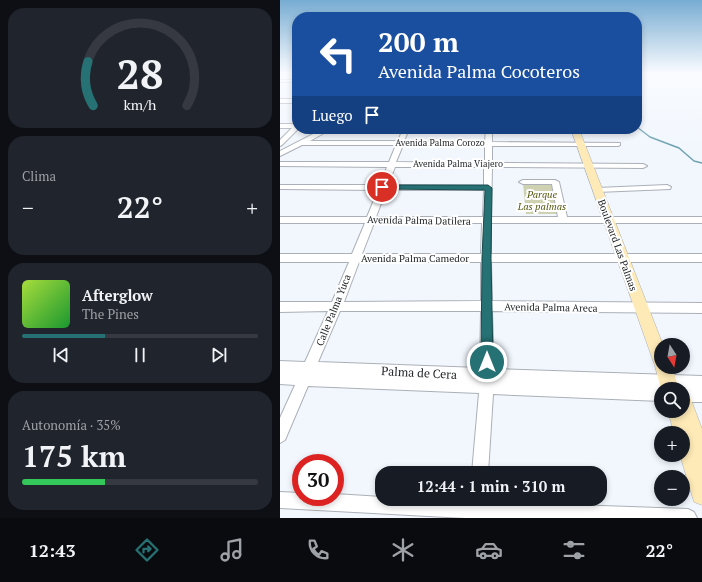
<!DOCTYPE html>
<html lang="es">
<meta charset="utf-8">
<style>
:root{--surface:#171b24;--page:#20242c;--text:#f1f3f6;--muted:#9ea1a6;--line:#363941;--accent:#267174}
body{margin:0;font-family:"PT Serif",serif;background:var(--page);color:var(--text);height:100vh;display:flex;flex-direction:column;font-size:15px;white-space:nowrap}
*{box-sizing:border-box;margin:0}
p{font-size:13px;color:var(--muted)}
.icon{flex:none;width:22px;height:22px;fill:none;stroke:currentColor;stroke-width:2;stroke-linecap:round;stroke-linejoin:round}
.map{position:relative;flex:1;overflow:hidden}
.sheet{display:flex;flex-direction:column;gap:8px;padding:8px;background:#0d0f14;width:280px}
.sheet>*{flex:none}
.top-card{position:absolute;left:12px;top:12px;width:350px;height:122px;border-radius:16px;box-shadow:0 2px 6px #0003;background:#1a4fa0;color:#fff;overflow:hidden}
.needle{width:26px;rotate:169deg}
.fabs{position:absolute;left:374px;top:338px;display:grid;gap:8px}
.fabs a{display:grid;place-items:center;width:36px;height:36px;border-radius:50%;background:var(--surface);box-shadow:0 2px 6px #0003;font-size:20px}
.speed{position:absolute;left:12px;top:454px;display:flex;gap:8px;font-size:20px;font-weight:700;text-align:center}
.speed>*{display:grid;place-content:center;width:52px;height:52px;border-radius:50%;background:var(--surface);box-shadow:0 2px 6px #0003;line-height:1}
.speed .limit{border:6px solid #d22;background:#fff;color:#111}
.pin{position:absolute;display:grid;place-items:center;width:34px;height:34px;color:#fff;margin:-17px;border:2px solid #fff;border-radius:50%;box-shadow:0 1px 4px #0007}
.me{position:absolute;width:44px;margin:-22px;rotate:0deg;stroke-linejoin:round;filter:drop-shadow(0 0 3px #0008)}
.turn{display:flex;align-items:center;gap:14px;height:84px;padding:0 20px;font-size:18px}
.turn .icon{width:52px;height:52px;stroke-width:2.5}
.turn b{display:block;font-size:28px;line-height:34px}
.then{display:flex;align-items:center;height:38px;padding:0 20px;background:#0003;gap:8px;font-size:15px}
.big{font-size:30px;font-weight:700;line-height:1.1}
.sheet .card{flex:1;display:flex;flex-direction:column;justify-content:center;gap:6px;min-width:0;padding:0 14px;border-radius:16px;background:var(--page)}
.sheet .dial{align-items:center;gap:0}
.dial svg{height:104px;overflow:visible;fill:none;stroke:var(--line);stroke-width:7;stroke-linecap:round;text-anchor:middle}
.dial text{fill:var(--text);stroke:none}
.song{display:flex;align-items:center;gap:12px}
.cover{width:48px;height:48px;border-radius:6px;background:linear-gradient(135deg,hsl(80 70% 55%),hsl(130 70% 35%))}
.played{height:4px;border-radius:2px;background:linear-gradient(90deg,var(--accent) 35%,var(--line) 35%)}
.keys{display:flex;justify-content:space-around;direction:ltr}
.heat{display:flex;justify-content:space-between;align-items:center;font-size:22px;direction:ltr}
.charge{height:6px;border-radius:3px;background:linear-gradient(90deg,#34c759 35%,var(--line) 0)}
.trip{position:absolute;left:95px;top:466px;width:232px;height:40px;border-radius:16px;background:var(--surface);box-shadow:0 2px 6px #0003;font-weight:700;line-height:40px;text-align:center}
.tabs{display:flex;height:64px;justify-content:space-around;align-items:center;background:#090b0e;color:var(--muted)}
.tabs .icon{width:28px;height:28px}
.tabs .on{color:var(--accent)}
.tabs b{font-size:18px;color:var(--text)}
main{display:flex;flex:1;min-height:0}
.map>svg:first-child{display:block}
</style>
<main>
<section class="sheet">
<div class="card dial"><svg viewBox="0 0 100 80">
<path d="M14 69A42 42 0 1 1 86 69"/>
<path d="M14 69A42 42 0 0 1 10 35" stroke="#267174"/>
<text x="50" y="56" font-size="32" font-weight="700">28</text>
<text x="50" y="72" font-size="11">km/h</text>
</svg></div>
<div class="card"><p>Clima</p>
<div class="heat"><a>−</a><b class="big">22°</b><a>+</a></div>
</div>
<div class="card">
<div class="song"><i class="cover"></i><div><b>Afterglow</b><p>The Pines</p></div></div>
<div class="played"></div>
<div class="keys"><svg class="icon" aria-label="previous" viewBox="0 0 24 24"><path d="M18 5L8 12l10 7zM5 5v14"/></svg><svg class="icon" aria-label="pause" viewBox="0 0 24 24"><path d="M8 5v14M16 5v14"/></svg><svg class="icon" aria-label="next" viewBox="0 0 24 24"><path d="M6 5l10 7-10 7zM19 5v14"/></svg></div>
</div>
<div class="card"><p>Autonomía · 35%</p><b class="big">175 km</b><div class="charge"></div></div>
</section>
<div class="map">
<svg width="422" height="518" viewBox="0 0 422 518">
<rect width="100%" height="100%" fill="#f2f7fe"/>
<path fill="#ced2b1" d="M243 184 274 185 280 214H246Z"/>
<g fill="none" stroke-linecap="round" stroke-linejoin="round">
<path stroke="#6da1b0" stroke-width="1.5" d="M357 127 370 137 399 148 414 161 422 163"/>
<g stroke="#abb0b8" stroke-width="2">
<path id="street" d="M0 80H17V82H0Z
M0 99H17V103H0Z
M0 124H17L18 129 2 145 0 146V140L12 128H0Z
M43 129H51L30 141H118L123 129H129L124 141 205 142 206 129H212V142L340 143V145L338 146H212V163L363 164 367 166 363 168 212 167 211 217H278L272 184H243L239 182 243 180H275L279 182 287 217H422V223H211V254H422V262H211L212 301 422 303V313L212 311 214 369 422 376V402H403V389H381V401L213 394 208 473H192L199 393 28 386 5 440 0 443V418L15 385 0 384V361L25 362 48 311 0 312V302H52L69 262H0V254H72L85 223H0V217H87L98 190 0 189V185H100L107 167 0 166V162H109L116 145H22L0 156V151ZM123 145 205 146V163L116 162ZM115 167H204V186L108 185ZM106 190H204L203 217H96ZM94 223H202L201 254H82ZM79 262H201V301L64 302ZM60 311H201L200 368 38 362Z
M387 185 391 187 390 189 317 192 313 190 317 188Z
M0 492 21 493V497H55V494L102 497V499L189 501 190 499H206V502L408 509 414 512 417 518H185L0 508Z"/>
</g>
<g stroke="#abb0b8" stroke-width="1">
<path id="secondary" d="M291 129H299L383 345H381V367H392L399 389H381L375 366Z
M403 395 410 397 422 429V505L414 502 400 455H403V433H394L388 411H403Z"/>
</g>
<use href="#street" fill="#fff" fill-rule="evenodd"/>
<use href="#secondary" fill="#feeab7" fill-rule="evenodd"/>
</g>
<linearGradient id="sky" x2="0" y2="1"><stop stop-color="#77acd2"/><stop offset="0.5" stop-color="#f9fbff"/><stop offset="1" stop-color="#f9fbff" stop-opacity="0"/></linearGradient>
<rect width="422" height="146" fill="url(#sky)"/>
<path fill="#267174" stroke="#19494b" d="M99 185H208L212 188 211 258 213 362 211 366 207 367 203 366 201 362 202 258 205 190 102 189 99 188Z"/>
<g text-anchor="middle" stroke-width="4" stroke-linejoin="round" paint-order="stroke">
<g font-size="9" fill="#1f2124" stroke="#fff">
<text x="160" y="146">Avenida Palma Corozo</text>
<text x="178" y="167">Avenida Palma Viajero</text>
</g>
<g font-size="10" font-style="italic" fill="#565a14" stroke="#fff">
<text x="262" y="198">Parque<tspan x="262" dy="12">Las palmas</tspan></text>
</g>
<g font-size="10" fill="#1f2124" stroke="#fff">
<text transform="translate(139 220) rotate(1)" y="4">Avenida Palma Datilera</text>
<text transform="translate(338 245) rotate(70)" y="4">Boulevard Las Palmas</text>
<text x="135" y="262">Avenida Palma Camedor</text>
<text transform="translate(271 307) rotate(1)" y="4">Avenida Palma Areca</text>
<text transform="translate(53 310) rotate(-68)" y="4">Calle Palma Yuca</text>
</g>
<g font-size="12" fill="#1f2124" stroke="#fff">
<text transform="translate(139 373) rotate(3)" y="4">Palma de Cera</text>
</g>
</g>
</svg>
<div class="fabs">
<a><svg class="needle" viewBox="-14 -14 28 28"><path d="M0-13l5 13h-10z" fill="#e53935"/><path d="M0 13l5-13h-10z" fill="#9ea1a6"/></svg></a>
<a><svg class="icon" aria-label="search" viewBox="0 0 24 24"><circle cx="10" cy="10" r="6"/><path d="M15 15l6 6"/></svg></a>
<a>+</a>
<a>−</a>
</div>
<div class="speed"><div class="limit">30</div></div>
<div class="pin" style="left:102px;top:187px;background:#d93025"><svg class="icon" aria-label="arrive" viewBox="0 0 24 24"><path d="M6 21V4h12l-3 4 3 4H6"/></svg></div>
<svg class="me" style="left:207px;top:362px" viewBox="-20 -20 40 40"><circle r="17" fill="#267174" stroke="#fff" stroke-width="3"/><path d="M0-11L8 9 0 5-8 9z" fill="#fff"/></svg>
<div class="trip">12:44 · 1 min · 310 m</div>
<div class="top-card">
<div class="turn"><svg class="icon" aria-label="left" viewBox="0 0 24 24"><path d="M17 20v-9H6M10 6l-5 5 5 5"/></svg><div><b>200 m</b>Avenida Palma Cocoteros</div></div>
<div class="then">Luego<svg class="icon" aria-label="arrive" viewBox="0 0 24 24"><path d="M6 21V4h12l-3 4 3 4H6"/></svg></div>
</div>
</div>
</main>
<nav class="tabs">
<b>12:43</b>
<svg class="icon on" aria-label="directions" viewBox="0 0 24 24"><path d="M12 3l9 9-9 9-9-9zM9 14v-3h6M13 9l2 2-2 2"/></svg>
<svg class="icon" aria-label="music" viewBox="0 0 24 24"><path d="M9 18V5l10-2v13"/><circle cx="6" cy="18" r="3"/><circle cx="16" cy="16" r="3"/></svg>
<svg class="icon" aria-label="phone" viewBox="0 0 24 24"><path d="M5 4h4l2 5-3 2q2 4 5 5l2-3 5 2v4C11 20 4 13 5 4z"/></svg>
<svg class="icon" aria-label="climate" viewBox="0 0 24 24"><path d="M12 3v18M4 7l16 10M4 17L20 7"/></svg>
<svg class="icon" aria-label="car" viewBox="0 0 24 24"><path d="M5 17H2v-5l4-1 3-4h7l3 4 3 1v5h-3M9 17h6M6 11h13"/><circle cx="7" cy="17" r="2"/><circle cx="17" cy="17" r="2"/></svg>
<svg class="icon" aria-label="filters" viewBox="0 0 24 24"><path d="M4 7h16M4 17h16"/><circle cx="9" cy="7" r="2"/><circle cx="15" cy="17" r="2"/></svg>
<b>22°</b>
</nav>
